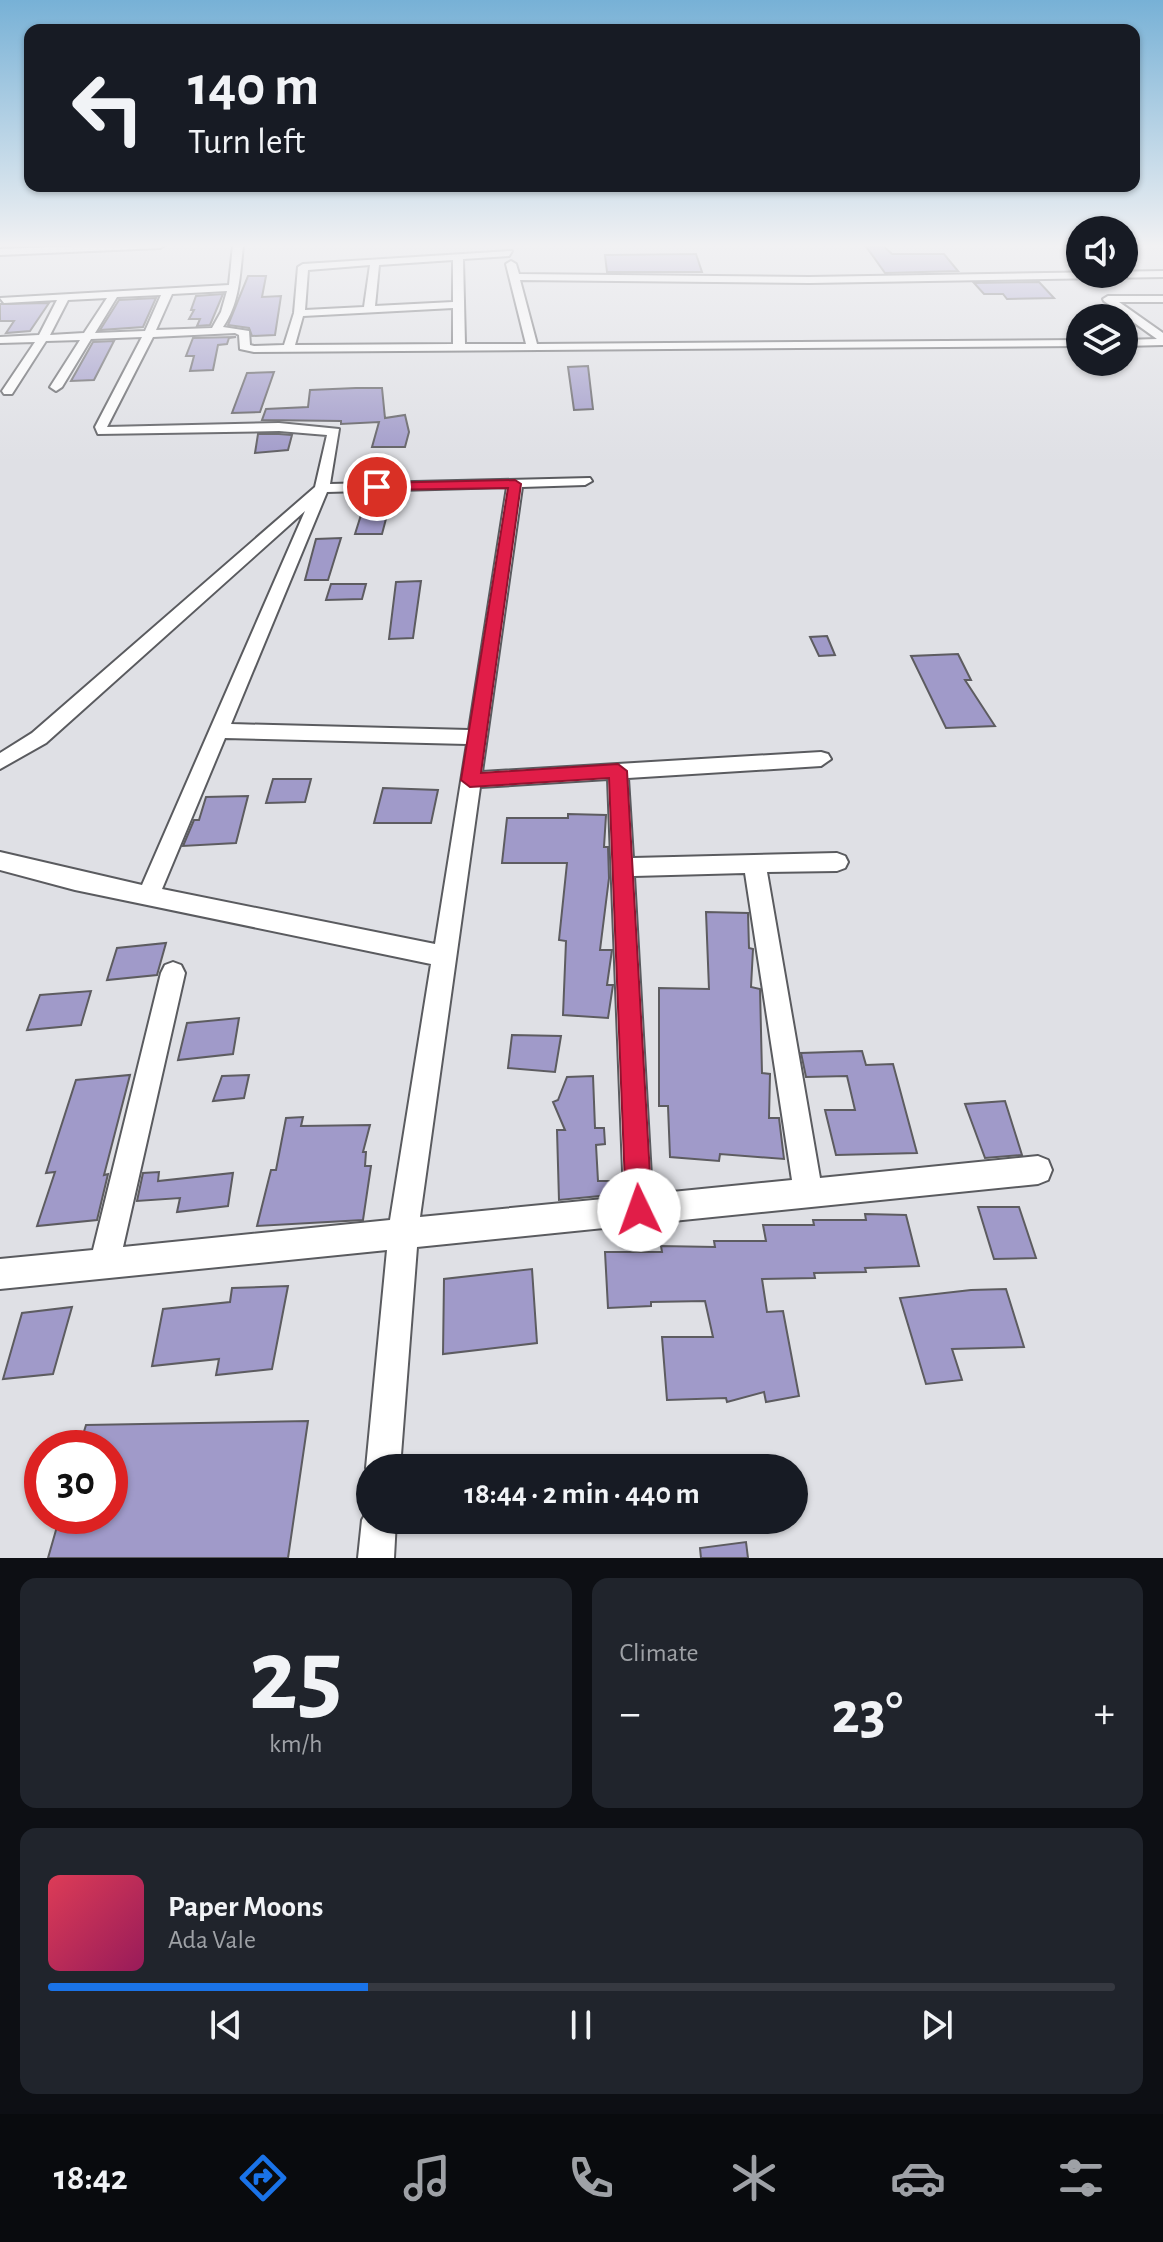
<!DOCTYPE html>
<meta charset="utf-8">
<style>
:root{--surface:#171b24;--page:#20242c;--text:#f1f3f6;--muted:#9ea1a6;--line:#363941;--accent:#1a73e8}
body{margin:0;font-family:"Alegreya Sans",sans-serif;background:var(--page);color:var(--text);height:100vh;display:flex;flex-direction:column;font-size:30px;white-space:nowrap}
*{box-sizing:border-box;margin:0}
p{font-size:26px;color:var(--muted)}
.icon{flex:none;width:44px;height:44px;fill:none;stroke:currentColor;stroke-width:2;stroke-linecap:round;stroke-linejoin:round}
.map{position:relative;height:1558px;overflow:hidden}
.sheet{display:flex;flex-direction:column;gap:20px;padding:20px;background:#0d0f14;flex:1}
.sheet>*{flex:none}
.hud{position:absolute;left:24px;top:24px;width:1116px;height:168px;border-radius:16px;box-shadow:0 2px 6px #0004;background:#171b24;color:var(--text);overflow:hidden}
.controls{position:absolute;left:1066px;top:216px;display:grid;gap:16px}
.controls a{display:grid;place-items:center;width:72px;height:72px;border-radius:50%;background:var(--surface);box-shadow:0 2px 6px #0004;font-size:40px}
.speed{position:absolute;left:24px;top:1430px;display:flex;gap:16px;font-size:40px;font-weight:700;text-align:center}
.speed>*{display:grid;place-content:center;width:104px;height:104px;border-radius:50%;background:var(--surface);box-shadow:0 2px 6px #0004;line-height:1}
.speed .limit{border:12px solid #d22;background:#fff;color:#111}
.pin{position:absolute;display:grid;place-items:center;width:68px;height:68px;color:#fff;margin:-34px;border:4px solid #fff;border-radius:50%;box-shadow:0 2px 8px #0007}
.me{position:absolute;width:88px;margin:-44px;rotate:357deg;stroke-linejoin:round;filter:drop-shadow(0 0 6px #0008)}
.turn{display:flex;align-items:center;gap:28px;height:168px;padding:0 32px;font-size:36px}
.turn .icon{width:104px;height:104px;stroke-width:2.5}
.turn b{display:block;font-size:56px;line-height:68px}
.big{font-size:60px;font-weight:600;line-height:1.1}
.sheet .tile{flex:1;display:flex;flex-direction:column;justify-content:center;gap:12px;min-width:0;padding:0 28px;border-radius:16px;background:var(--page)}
.sheet .dial{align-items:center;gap:0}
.dial b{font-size:104px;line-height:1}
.song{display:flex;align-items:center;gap:24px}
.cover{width:96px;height:96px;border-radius:12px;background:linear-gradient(135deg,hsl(350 70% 55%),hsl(330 70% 35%))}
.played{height:8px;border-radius:4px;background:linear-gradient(90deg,var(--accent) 30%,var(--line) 30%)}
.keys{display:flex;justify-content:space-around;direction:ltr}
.heat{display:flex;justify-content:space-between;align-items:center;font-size:44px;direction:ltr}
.sheet .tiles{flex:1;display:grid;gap:20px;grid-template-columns:1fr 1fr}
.tile:last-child{grid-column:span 2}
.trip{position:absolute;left:356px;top:1454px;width:452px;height:80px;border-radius:40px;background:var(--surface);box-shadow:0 2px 6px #0004;font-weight:600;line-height:80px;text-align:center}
.tabs{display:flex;height:128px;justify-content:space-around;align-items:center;background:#090b0e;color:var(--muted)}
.tabs .icon{width:56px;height:56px}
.tabs .current{color:var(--accent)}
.tabs b{font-size:36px;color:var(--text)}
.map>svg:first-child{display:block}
</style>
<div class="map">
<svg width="1163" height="1558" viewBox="0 0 1163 1558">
<rect width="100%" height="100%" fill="#dfe0e5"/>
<path fill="#a09ac9" stroke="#5d5c60" stroke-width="2" d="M865 245H882L892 254H944L958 271 885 273Z
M696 254 702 272H607L605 255Z
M248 276H266L262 297 281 296 275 335 252 336 249 328 228 325Z
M1039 282 1054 298 1007 299 1003 294H984L974 283Z
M223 294 210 325 197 326 200 319H189L194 310H191L196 296Z
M156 298 143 327 100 330 119 300Z
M49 303 30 331 6 333 14 321H0V304Z
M236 337 229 338 227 344 218 345 213 370 190 371 194 356H186L193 338Z
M114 341 94 380 71 381 93 342Z
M588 366 593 409 574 410 568 367Z
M274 372 260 412 232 413 247 373Z
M356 388H382L385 418 405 415 409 432 405 447H372L379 422 341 424V421L262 420 266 409 308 407 310 390Z
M258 434H279L292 435 288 450 255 453Z
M373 496H392L382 534H355L366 499Z
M341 538 328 580H305L316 539Z
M421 581 413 638 389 639 396 582Z
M331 584H366L362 599 326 600Z
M827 636 835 655 819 656 810 637Z
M958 654 971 680H965L995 726 946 728 911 656Z
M273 779H311L305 802 266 803Z
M383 788 438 790 431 823H374Z
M248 796 236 843 183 846 194 820H199L206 797Z
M568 814 606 815 604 847H608L609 878 600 950H612L607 985H613L608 1018 563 1015 566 941 559 940 567 863H502L507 818H568Z
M706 912 748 913 749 948 753 949 751 987 760 989 762 1073 770 1074 769 1118H779L784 1159 720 1154 719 1161 670 1157 668 1106H659V988L709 989Z
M166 943 157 975 107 980 117 948Z
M91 991 81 1025 27 1030 40 995Z
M239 1018 233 1054 178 1060 187 1023Z
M512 1035 561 1036 555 1072 508 1068Z
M862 1051 866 1065 893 1064 917 1153 836 1155 825 1110H855L847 1076 806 1077 801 1053Z
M130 1075 104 1175 108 1174 97 1220 37 1226 55 1172 46 1173 76 1080Z
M249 1075 244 1098 213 1101 222 1076Z
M593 1076 595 1128H604L605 1144 596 1145 598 1181H609L610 1195 559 1200 557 1130H565L553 1102 558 1100 567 1077Z
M1005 1101 1022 1155 985 1158 965 1104Z
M303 1117 301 1126 370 1125 363 1152H366L365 1166H371L363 1220 257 1226 271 1170H276L286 1118Z
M159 1172 158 1181 233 1173 228 1206 177 1212 180 1198 137 1201 143 1173Z
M978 1207H1019L1036 1258 994 1259Z
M865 1214 906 1215 919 1266 865 1268 866 1272 814 1273 815 1278 762 1279 767 1312 783 1311 799 1396 766 1402 764 1392 727 1402 726 1398 667 1400 662 1337H713L705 1301 651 1302V1306L608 1308 605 1252H662L661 1246 715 1247 714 1241H766L763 1225H814L813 1220H866Z
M532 1269 537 1343 443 1354 444 1279Z
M288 1286 272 1369 216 1375 219 1359 152 1366 163 1309 230 1302 232 1288Z
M1006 1289 1024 1347 952 1349 962 1380 926 1384 900 1298 971 1290Z
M72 1307 53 1374 3 1379 22 1313Z
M308 1421 288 1558H48L60 1516H110V1448H79L86 1425Z
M746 1542 748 1558H701L700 1548Z"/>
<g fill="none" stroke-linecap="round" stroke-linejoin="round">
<g stroke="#5a5b5f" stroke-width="4">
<path id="minor" d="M106 245H165L160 248 0 255V249Z
M233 245H243C240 273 240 303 223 327L249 331 250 345 254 346 284 345 294 313 298 267 303 264 512 251 509 256 463 259 465 344H526L506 264 511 261 516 264 519 274 809 277 1163 271V277L809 283 520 280 537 344 1080 340V346L254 352 240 349 239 335 235 333 153 337 107 427 279 423 339 429 330 484 590 478 592 481 585 485 522 487 482 772 821 752 828 754 831 759 821 766 628 778 633 858 837 853 845 856 848 862 845 868 837 871 767 872 820 1178 1038 1156 1048 1160 1052 1170 1048 1180 1038 1184 417 1247 400 1468H370V1478L366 1468 387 1250 0 1289V1259L93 1250 161 973 165 965 173 962 181 965 185 973 123 1247 390 1220 431 964 75 890 0 870V852L142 885 305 511 46 743 0 769V753L32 733 315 487 327 435 279 431 98 434 95 427 142 337 91 339 62 387 56 391 50 387 80 340 46 341 12 394H4L2 391 35 342 0 343V337L39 335 57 300 4 303 0 298 229 285ZM453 260V302L375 306 379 265ZM370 265 364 307 305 310 308 270ZM227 291 221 312 212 328 156 330 172 294ZM161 295 145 331 95 333 117 297ZM107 298 84 333 50 335 68 300ZM453 308V344L295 345 303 316ZM507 487 469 730 231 724 327 492ZM225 738 467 744 435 944 162 889ZM608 779 624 1197 420 1217 480 787ZM745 873 792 1180 652 1194 634 876Z
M1108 296H1163V302H1119L1163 333V345L1124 346V340L1157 339 1104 301 1103 299Z
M370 1506V1520H396L394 1558H358L362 1520Z"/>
</g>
<use href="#minor" fill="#fff" fill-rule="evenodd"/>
</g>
<linearGradient id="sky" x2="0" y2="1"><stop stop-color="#77b1d6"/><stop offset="0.53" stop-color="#f1f1f3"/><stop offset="1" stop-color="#f1f1f3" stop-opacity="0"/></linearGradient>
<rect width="1163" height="463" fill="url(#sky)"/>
<path fill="#e11d48" stroke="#92132f" stroke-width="2" d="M515 480 521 484 481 773 618 764 627 771 652 1210 648 1219 639 1223 629 1219 626 1210 609 778 470 787 461 780 508 488 377 490 370 487 377 483Z"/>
</svg>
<div class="controls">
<a><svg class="icon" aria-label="sound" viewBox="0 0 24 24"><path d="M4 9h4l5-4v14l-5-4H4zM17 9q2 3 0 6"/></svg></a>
<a><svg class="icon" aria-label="layers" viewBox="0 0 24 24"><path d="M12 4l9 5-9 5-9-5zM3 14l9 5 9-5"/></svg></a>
</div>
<div class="speed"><div class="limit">30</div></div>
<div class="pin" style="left:377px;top:487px;background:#d93025"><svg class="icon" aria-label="arrive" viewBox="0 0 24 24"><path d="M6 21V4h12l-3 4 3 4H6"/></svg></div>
<svg class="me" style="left:639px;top:1210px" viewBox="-20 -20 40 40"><circle r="19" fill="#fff"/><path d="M0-13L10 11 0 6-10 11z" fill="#e11d48"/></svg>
<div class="trip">18:44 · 2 min · 440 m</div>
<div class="hud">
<div class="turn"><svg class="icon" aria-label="left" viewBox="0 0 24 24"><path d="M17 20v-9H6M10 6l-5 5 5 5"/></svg><div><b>140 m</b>Turn left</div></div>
</div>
</div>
<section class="sheet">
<div class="tiles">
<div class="tile dial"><b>25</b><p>km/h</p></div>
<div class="tile"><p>Climate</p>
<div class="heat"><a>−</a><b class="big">23°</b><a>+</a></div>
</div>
<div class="tile">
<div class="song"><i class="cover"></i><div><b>Paper Moons</b><p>Ada Vale</p></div></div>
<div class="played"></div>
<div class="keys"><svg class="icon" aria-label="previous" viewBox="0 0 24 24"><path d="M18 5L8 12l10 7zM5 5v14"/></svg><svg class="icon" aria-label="pause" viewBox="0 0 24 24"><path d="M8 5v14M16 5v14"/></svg><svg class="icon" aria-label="next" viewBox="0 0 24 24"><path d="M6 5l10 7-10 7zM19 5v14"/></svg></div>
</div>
</div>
</section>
<nav class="tabs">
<b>18:42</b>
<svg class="icon current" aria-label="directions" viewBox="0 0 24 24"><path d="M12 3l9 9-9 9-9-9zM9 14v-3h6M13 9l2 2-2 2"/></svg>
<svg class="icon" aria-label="music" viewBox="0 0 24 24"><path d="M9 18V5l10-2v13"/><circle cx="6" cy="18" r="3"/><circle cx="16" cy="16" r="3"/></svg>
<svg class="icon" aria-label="phone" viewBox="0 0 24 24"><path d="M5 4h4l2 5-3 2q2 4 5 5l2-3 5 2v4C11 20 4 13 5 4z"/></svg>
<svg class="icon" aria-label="climate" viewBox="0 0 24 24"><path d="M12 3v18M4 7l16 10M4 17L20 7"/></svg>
<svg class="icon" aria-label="car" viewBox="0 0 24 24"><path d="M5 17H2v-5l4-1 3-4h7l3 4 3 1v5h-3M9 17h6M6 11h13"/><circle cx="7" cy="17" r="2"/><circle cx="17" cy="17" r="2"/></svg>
<svg class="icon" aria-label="filters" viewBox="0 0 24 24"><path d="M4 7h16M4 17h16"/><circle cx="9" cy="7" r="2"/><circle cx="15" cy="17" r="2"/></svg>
</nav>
